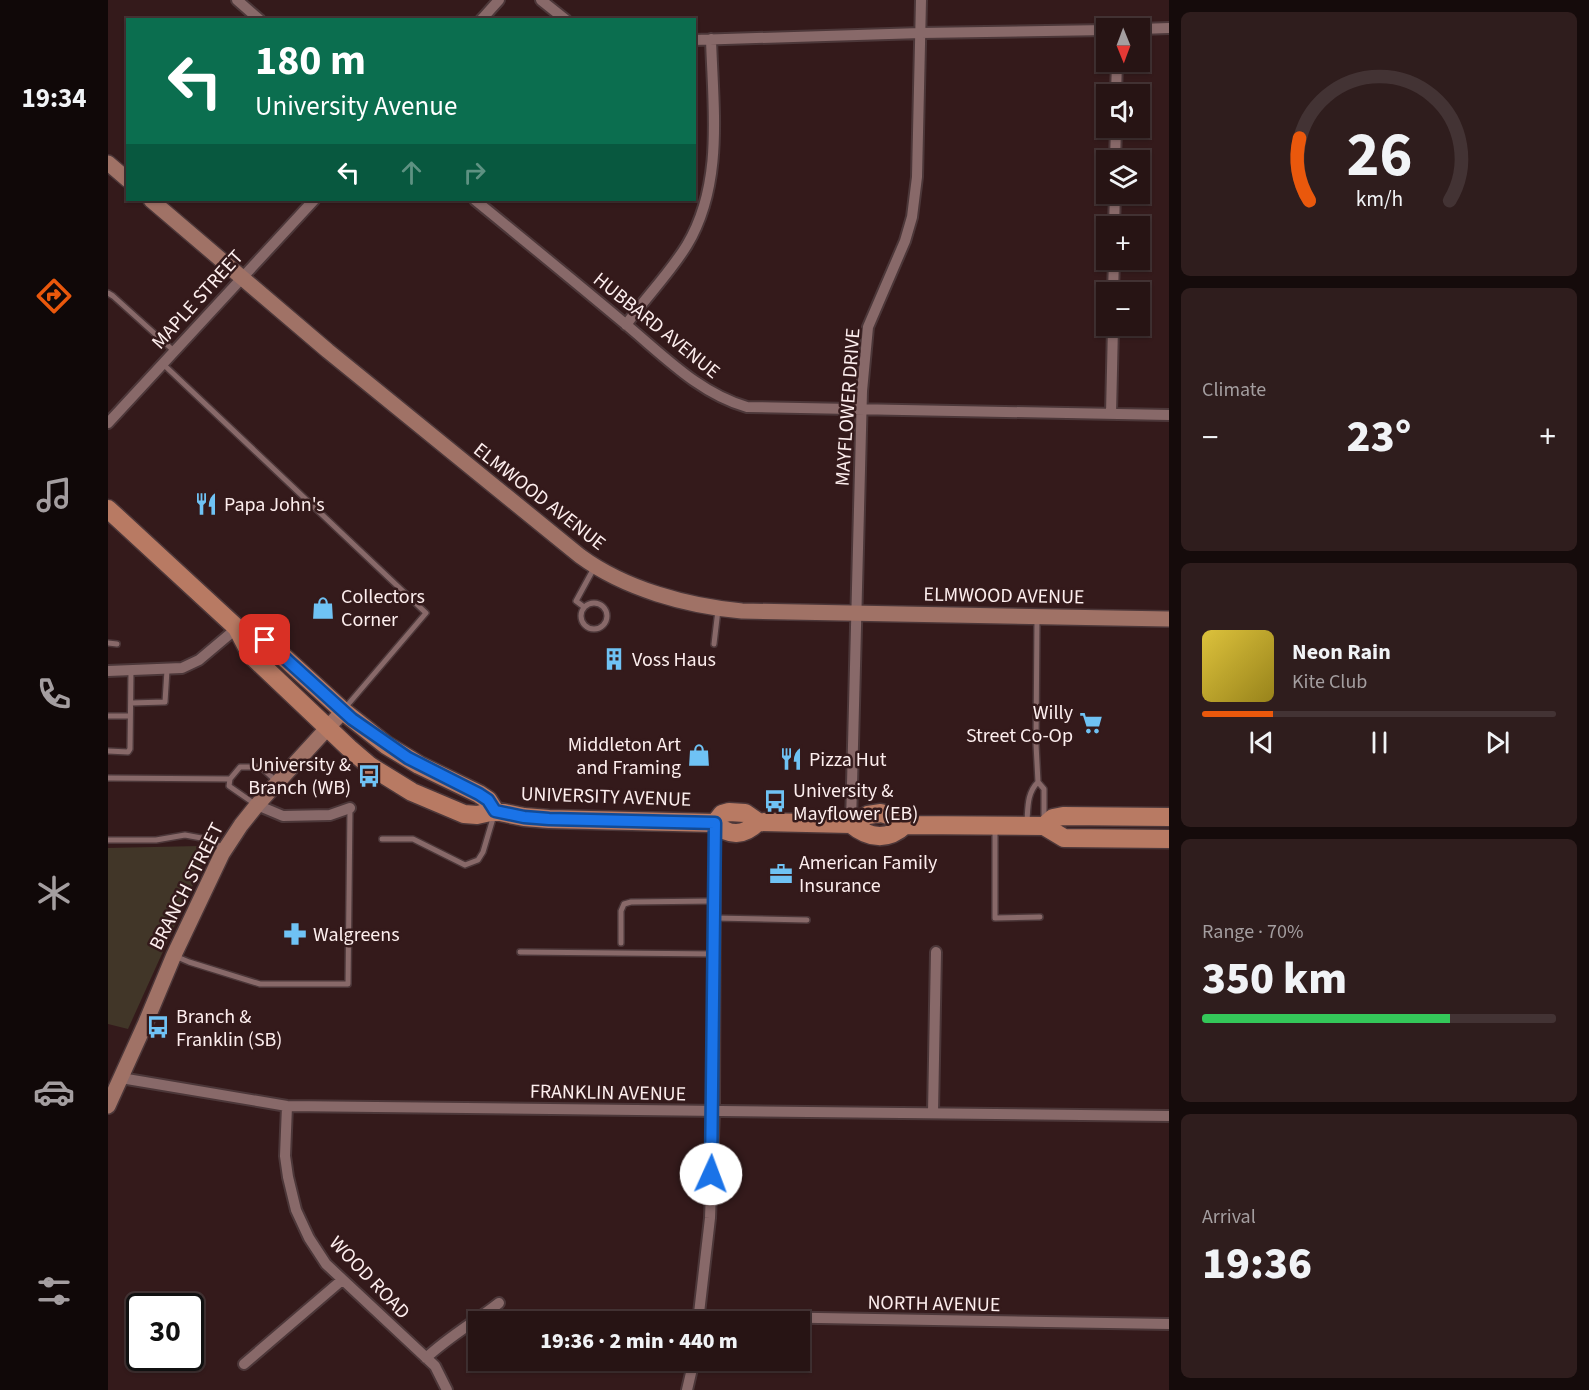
<!DOCTYPE html>
<meta charset="utf-8">
<style>
:root{--surface:#271414;--page:#2f1d1d;--text:#f1f3f6;--muted:#a49ea0;--line:#433334;--accent:#ea580c}
body{margin:0;font-family:"Source Sans 3",sans-serif;background:var(--page);color:var(--text);height:100vh;display:flex;flex-direction:column;font-size:22px;white-space:nowrap}
*{box-sizing:border-box;margin:0}
p{font-size:20px;color:var(--muted)}
.icon{flex:none;width:33px;height:33px;fill:none;stroke:currentColor;stroke-width:2;stroke-linecap:round;stroke-linejoin:round}
.map{position:relative;flex:1;overflow:hidden}
.side{display:flex;flex-direction:column;gap:12px;padding:12px;background:#150b0b;width:420px}
.side>*{flex:none}
.hud{position:absolute;left:18px;top:18px;width:570px;height:183px;border-radius:0px;box-shadow:0 2px 4px #0004,0 0 0 2px var(--line);background:#0b6e4f;color:#fff;overflow:hidden}
.needle{width:39px;rotate:179deg}
.fabs{position:absolute;left:988px;top:18px;display:grid;gap:12px}
.fabs a{display:grid;place-items:center;width:54px;height:54px;border-radius:0px;background:var(--surface);box-shadow:0 2px 4px #0004,0 0 0 2px var(--line);font-size:30px}
.speed{position:absolute;left:18px;top:1293px;display:flex;gap:12px;font-size:30px;font-weight:700;text-align:center}
.speed>*{display:grid;place-content:center;width:78px;height:78px;border-radius:50%;background:var(--surface);box-shadow:0 2px 4px #0004,0 0 0 2px var(--line);line-height:1}
.speed .limit{border:3px solid #111;border-radius:9px;background:#fff;color:#111}
.pin{position:absolute;display:grid;place-items:center;width:51px;height:51px;color:#fff;margin:-26px;border-radius:12px;box-shadow:0 3px 9px #0006}
.me{position:absolute;width:66px;margin:-33px;rotate:2deg;stroke-linejoin:round;filter:drop-shadow(0 0 4px #0008)}
.turn{display:flex;align-items:center;gap:21px;height:126px;padding:0 30px;font-size:27px}
.turn .icon{width:78px;height:78px;stroke-width:2.5}
.turn b{display:block;font-size:42px;line-height:51px}
.lanes{display:flex;align-items:center;height:57px;padding:0 30px;background:#0003;justify-content:center;gap:30px;direction:ltr}
.lanes .off{opacity:.35}
.big{font-size:45px;font-weight:800;line-height:1.1}
.side .card{flex:1;display:flex;flex-direction:column;justify-content:center;gap:9px;min-width:0;padding:0 21px;border-radius:9px;background:var(--page)}
.side .dial{align-items:center;gap:0}
.dial svg{height:156px;overflow:visible;fill:none;stroke:var(--line);stroke-width:7;stroke-linecap:round;text-anchor:middle}
.dial text{fill:var(--text);stroke:none}
.song{display:flex;align-items:center;gap:18px}
.cover{width:72px;height:72px;border-radius:9px;background:linear-gradient(135deg,hsl(50 70% 55%),hsl(50 70% 35%))}
.played{height:6px;border-radius:3px;background:linear-gradient(90deg,var(--accent) 20%,var(--line) 20%)}
.keys{display:flex;justify-content:space-around;direction:ltr}
.heat{display:flex;justify-content:space-between;align-items:center;font-size:33px;direction:ltr}
.charge{height:9px;border-radius:4px;background:linear-gradient(90deg,#34c759 70%,var(--line) 0)}
.trip{position:absolute;left:360px;top:1311px;width:342px;height:60px;border-radius:0px;background:var(--surface);box-shadow:0 2px 4px #0004,0 0 0 2px var(--line);font-weight:800;line-height:60px;text-align:center}
main{display:flex;flex:1;min-height:0}
.tabs{display:flex;flex-direction:column;width:108px;justify-content:space-around;align-items:center;background:#100808;color:var(--muted)}
.tabs .icon{width:42px;height:42px}
.tabs .active{color:var(--accent)}
.tabs b{font-size:27px;color:var(--text)}
.map>svg:first-child{display:block}
</style>
<main>
<nav class="tabs">
<b>19:34</b>
<svg class="icon active" aria-label="directions" viewBox="0 0 24 24"><path d="M12 3l9 9-9 9-9-9zM9 14v-3h6M13 9l2 2-2 2"/></svg>
<svg class="icon" aria-label="music" viewBox="0 0 24 24"><path d="M9 18V5l10-2v13"/><circle cx="6" cy="18" r="3"/><circle cx="16" cy="16" r="3"/></svg>
<svg class="icon" aria-label="phone" viewBox="0 0 24 24"><path d="M5 4h4l2 5-3 2q2 4 5 5l2-3 5 2v4C11 20 4 13 5 4z"/></svg>
<svg class="icon" aria-label="climate" viewBox="0 0 24 24"><path d="M12 3v18M4 7l16 10M4 17L20 7"/></svg>
<svg class="icon" aria-label="car" viewBox="0 0 24 24"><path d="M5 17H2v-5l4-1 3-4h7l3 4 3 1v5h-3M9 17h6M6 11h13"/><circle cx="7" cy="17" r="2"/><circle cx="17" cy="17" r="2"/></svg>
<svg class="icon" aria-label="filters" viewBox="0 0 24 24"><path d="M4 7h16M4 17h16"/><circle cx="9" cy="7" r="2"/><circle cx="15" cy="17" r="2"/></svg>
</nav>
<div class="map">
<svg width="1061" height="1390" viewBox="0 0 1061 1390">
<rect width="100%" height="100%" fill="#341a1b"/>
<path fill="#413628" d="M91 846 99 854 20 1029 0 1024V848Z"/>
<g fill="none" stroke-linecap="round" stroke-linejoin="round">
<g stroke="#4c3739" stroke-width="8">
<path id="lane" d="M0 293 5 296 66 351
M55 364 318 613 237 708
M473 616a13 13 0 1 1 26 0a13 13 0 1 1-26 0Z
M476 607 468 601 486 568
M0 643 9 644
M606 644 610 610
M23 703 57 702 59 670
M0 716H22
M0 751 20 752 22 749 23 671
M0 778 122 779
M930 782 936 789V820
M147 804 121 786 122 779 132 767H153L168 781
M919 821C920 807 919 793 930 782L928 744 929 618
M887 827V918L932 917
M274 839H305L357 865 370 860 375 852 386 815
M0 840H48L77 835 99 839 115 848
M606 918 699 920
M513 943V911L516 904 523 902 606 901
M412 952 607 954
M67 956 81 962 152 984H240L242 808"/>
</g>
<g stroke="#4c3739" stroke-width="14">
<path id="street" d="M129 0 152 20
M433 0 458 20
M373 20 391 0
M1032 29 1061 28
M586 40 813 33 999 30
M1008 94 1009 62
M1007 160 1008 128
M367 200C416 240 466 281 515 322 554 354 590 393 639 407L1061 415
M1006 226 1007 194
M1005 292 1006 260
M518 325C537 298 562 273 579 245 616 183 605 108 603 39
M1003 414 1005 326
M0 423 206 200
M0 671 74 668 91 660 129 628
M149 805 175 816 222 815 242 808
M743 824 754 391 760 327 797 241 804 217 809 177 813 0
M13 1078 179 1106 1061 1116
M179 1106 177 1156 180 1177 188 1210 201 1238 218 1264 327 1366 339 1390
M825 1113 828 952
M591 1316 1061 1324
M590 1322 602 1218 606 1111 607 823
M318 1358C340 1337 367 1322 391 1303
M136 1364 234 1280
M579 1390 586 1360"/>
</g>
<g stroke="#4c3739" stroke-width="18">
<path id="secondary" d="M0 163 20 180
M43 200 220 351 472 556C517 589 579 606 634 611L1061 619
M0 1106 38 1022 66 955 114 854 133 825 149 805 235 711"/>
</g>
<g stroke="#4c3739" stroke-width="21">
<path id="primary" d="M0 509 129 628 143 655 241 748 262 766 304 792 356 814 369 815 387 811 416 817 441 819 607 823C621 837 636 836 650 822
M129 628 157 640 235 711 278 745 311 765 371 794 380 800 387 811
M607 823 614 814 621 812 637 813 650 822 743 824 760 815 773 813 786 817 797 825 936 826 956 838 1061 839
M743 824C761 839 780 841 797 825
M936 826 945 818 955 816 1061 817"/>
</g>
<use href="#lane" stroke="#886969" stroke-width="5"/>
<use href="#street" stroke="#886969" stroke-width="10"/>
<use href="#secondary" stroke="#a07266" stroke-width="15"/>
<use href="#primary" stroke="#b87a63" stroke-width="18"/>
</g>
<g fill="none" stroke-linecap="round" stroke-linejoin="round">
<g stroke="#114b97" stroke-width="15">
<path id="route" d="M157 640 244 719 300 758 371 794 380 800 387 811 416 817 441 819 607 823 603 1174"/>
</g>
<use href="#route" stroke="#1a73e8" stroke-width="10"/>
</g>
<defs>
<g id="restaurant-bare" transform="scale(1.8)"><path d="M-5-6h1v4h1v-4h1v4h1v-4h1v5L-1.5 .5V6h-2V.5L-5-1ZM5-6V6H3V1.5H1.5Q1.5-4 5-6Z" fill="#6fc2f4" stroke="#341a1b" stroke-width="2.5" paint-order="stroke"/></g>
<g id="shop-bare" transform="scale(1.8)"><path d="M-5-2.5h2.3a2.7 3.5 0 0 1 5.4 0H5L5.5 6h-11ZM-1.5-2.5h3a1.5 2.3 0 0 0-3 0Z" fill="#6fc2f4" stroke="#341a1b" stroke-width="2.5" paint-order="stroke"/></g>
<g id="building-bare" transform="scale(1.8)"><path d="M-4-6H4V6H1V3H-1V6H-4ZM-2.5-4.3h1.7v1.8h-1.7ZM.8-4.3h1.7v1.8H.8ZM-2.5-1h1.7V.8h-1.7ZM.8-1h1.7V.8H.8Z" fill="#6fc2f4" stroke="#341a1b" stroke-width="2.5" paint-order="stroke"/></g>
<g id="supermarket-bare" transform="scale(1.8)"><path d="M-6-5.5h2.5l.6 2H6L4.5 2H-2.5L-4.4-4H-6ZM-1.5 3.2a1.3 1.3 0 1 0 .1 0ZM3 3.2a1.3 1.3 0 1 0 .1 0Z" fill="#6fc2f4" stroke="#341a1b" stroke-width="2.5" paint-order="stroke"/></g>
<g id="bus-bare" transform="scale(1.8)"><path d="M-5-6H5V4H4V6H2V4H-2V6H-4V4H-5ZM-3.5-4V0h7V-4ZM-3.5 1.2v1.5H-2V1.2ZM2 1.2v1.5H3.5V1.2Z" fill="#6fc2f4" stroke="#341a1b" stroke-width="2.5" paint-order="stroke"/></g>
<g id="office-bare" transform="scale(1.8)"><path d="M-6-3h4V-5.5h4V-3h4V5H-6ZM-1-4.5V-3h2v-1.5ZM-6 0V1H6V0Z" fill="#6fc2f4" stroke="#341a1b" stroke-width="2.5" paint-order="stroke"/></g>
<g id="pharmacy-bare" transform="scale(1.8)"><path d="M-2-6h4v4h4v4h-4v4h-4v-4h-4v-4h4Z" fill="#6fc2f4" stroke="#341a1b" stroke-width="2.5" paint-order="stroke"/></g>
</defs>
<g fill-rule="evenodd">
<use href="#restaurant-bare" x="98" y="504"/>
<use href="#shop-bare" x="215" y="608"/>
<use href="#building-bare" x="506" y="659"/>
<use href="#supermarket-bare" x="983" y="723"/>
<use href="#shop-bare" x="591" y="755"/>
<use href="#restaurant-bare" x="683" y="759"/>
<use href="#bus-bare" x="261" y="776"/>
<use href="#bus-bare" x="667" y="801"/>
<use href="#office-bare" x="673" y="874"/>
<use href="#pharmacy-bare" x="187" y="934"/>
<use href="#bus-bare" x="50" y="1027"/>
</g>
<g text-anchor="middle" stroke-width="5" stroke-linejoin="round" paint-order="stroke">
<g font-size="20" fill="#fdeeee" stroke="#341a1b">
<text transform="translate(89 299) rotate(-48)" y="7">MAPLE STREET</text>
<text transform="translate(549 325) rotate(39)" y="7">HUBBARD AVENUE</text>
<text transform="translate(739 407) rotate(-86)" y="7">MAYFLOWER DRIVE</text>
<text transform="translate(432 496) rotate(38)" y="7">ELMWOOD AVENUE</text>
<text transform="translate(896 595) rotate(1)" y="7">ELMWOOD AVENUE</text>
<text transform="translate(498 796) rotate(2)" y="7">UNIVERSITY AVENUE</text>
<text transform="translate(78 886) rotate(-63)" y="7">BRANCH STREET</text>
<text transform="translate(500 1092) rotate(1)" y="7">FRANKLIN AVENUE</text>
<text transform="translate(262 1277) rotate(46)" y="7">WOOD ROAD</text>
<text transform="translate(826 1303) rotate(1)" y="7">NORTH AVENUE</text>
</g>
<g font-size="20" fill="#fdeeee" stroke="#341a1b" text-anchor="start">
<text x="116" y="511">Papa John's</text>
<text x="233" y="603">Collectors<tspan x="233" dy="23">Corner</tspan></text>
<text x="524" y="666">Voss Haus</text>
<text x="965" y="719" text-anchor="end">Willy<tspan x="965" dy="23">Street Co-Op</tspan></text>
<text x="573" y="751" text-anchor="end">Middleton Art<tspan x="573" dy="23">and Framing</tspan></text>
<text x="701" y="766">Pizza Hut</text>
<text x="243" y="771" text-anchor="end">University &amp;<tspan x="243" dy="23">Branch (WB)</tspan></text>
<text x="685" y="797">University &amp;<tspan x="685" dy="23">Mayflower (EB)</tspan></text>
<text x="691" y="869">American Family<tspan x="691" dy="23">Insurance</tspan></text>
<text x="205" y="941">Walgreens</text>
<text x="68" y="1023">Branch &amp;<tspan x="68" dy="23">Franklin (SB)</tspan></text>
</g>
</g>
</svg>
<div class="fabs">
<a><svg class="needle" viewBox="-14 -14 28 28"><path d="M0-13l5 13h-10z" fill="#e53935"/><path d="M0 13l5-13h-10z" fill="#a49ea0"/></svg></a>
<a><svg class="icon" aria-label="sound" viewBox="0 0 24 24"><path d="M4 9h4l5-4v14l-5-4H4zM17 9q2 3 0 6"/></svg></a>
<a><svg class="icon" aria-label="layers" viewBox="0 0 24 24"><path d="M12 4l9 5-9 5-9-5zM3 14l9 5 9-5"/></svg></a>
<a>+</a>
<a>−</a>
</div>
<div class="speed"><div class="limit">30</div></div>
<div class="pin" style="left:157px;top:640px;background:#d93025"><svg class="icon" aria-label="arrive" viewBox="0 0 24 24"><path d="M6 21V4h12l-3 4 3 4H6"/></svg></div>
<svg class="me" style="left:603px;top:1174px" viewBox="-20 -20 40 40"><circle r="19" fill="#fff"/><path d="M0-13L10 11 0 6-10 11z" fill="#1a73e8"/></svg>
<div class="trip">19:36 · 2 min · 440 m</div>
<div class="hud">
<div class="turn"><svg class="icon" aria-label="left" viewBox="0 0 24 24"><path d="M17 20v-9H6M10 6l-5 5 5 5"/></svg><div><b>180 m</b>University Avenue</div></div>
<div class="lanes"><svg class="icon" aria-label="left" viewBox="0 0 24 24"><path d="M17 20v-9H6M10 6l-5 5 5 5"/></svg><svg class="icon off" aria-label="ahead" viewBox="0 0 24 24"><path d="M12 20V5M6 11l6-6 6 6"/></svg><svg class="icon off" aria-label="right" viewBox="0 0 24 24"><path d="M7 20v-9h11M14 6l5 5-5 5"/></svg></div>
</div>
</div>
<section class="side">
<div class="card dial"><svg viewBox="0 0 100 80">
<path d="M14 69A42 42 0 1 1 86 69"/>
<path d="M14 69A42 42 0 0 1 9 37" stroke="#ea580c"/>
<text x="50" y="56" font-size="32" font-weight="700">26</text>
<text x="50" y="72" font-size="11">km/h</text>
</svg></div>
<div class="card"><p>Climate</p>
<div class="heat"><a>−</a><b class="big">23°</b><a>+</a></div>
</div>
<div class="card">
<div class="song"><i class="cover"></i><div><b>Neon Rain</b><p>Kite Club</p></div></div>
<div class="played"></div>
<div class="keys"><svg class="icon" aria-label="previous" viewBox="0 0 24 24"><path d="M18 5L8 12l10 7zM5 5v14"/></svg><svg class="icon" aria-label="pause" viewBox="0 0 24 24"><path d="M8 5v14M16 5v14"/></svg><svg class="icon" aria-label="next" viewBox="0 0 24 24"><path d="M6 5l10 7-10 7zM19 5v14"/></svg></div>
</div>
<div class="card"><p>Range · 70%</p><b class="big">350 km</b><div class="charge"></div></div>
<div class="card"><p>Arrival</p><b class="big">19:36</b></div>
</section>
</main>
